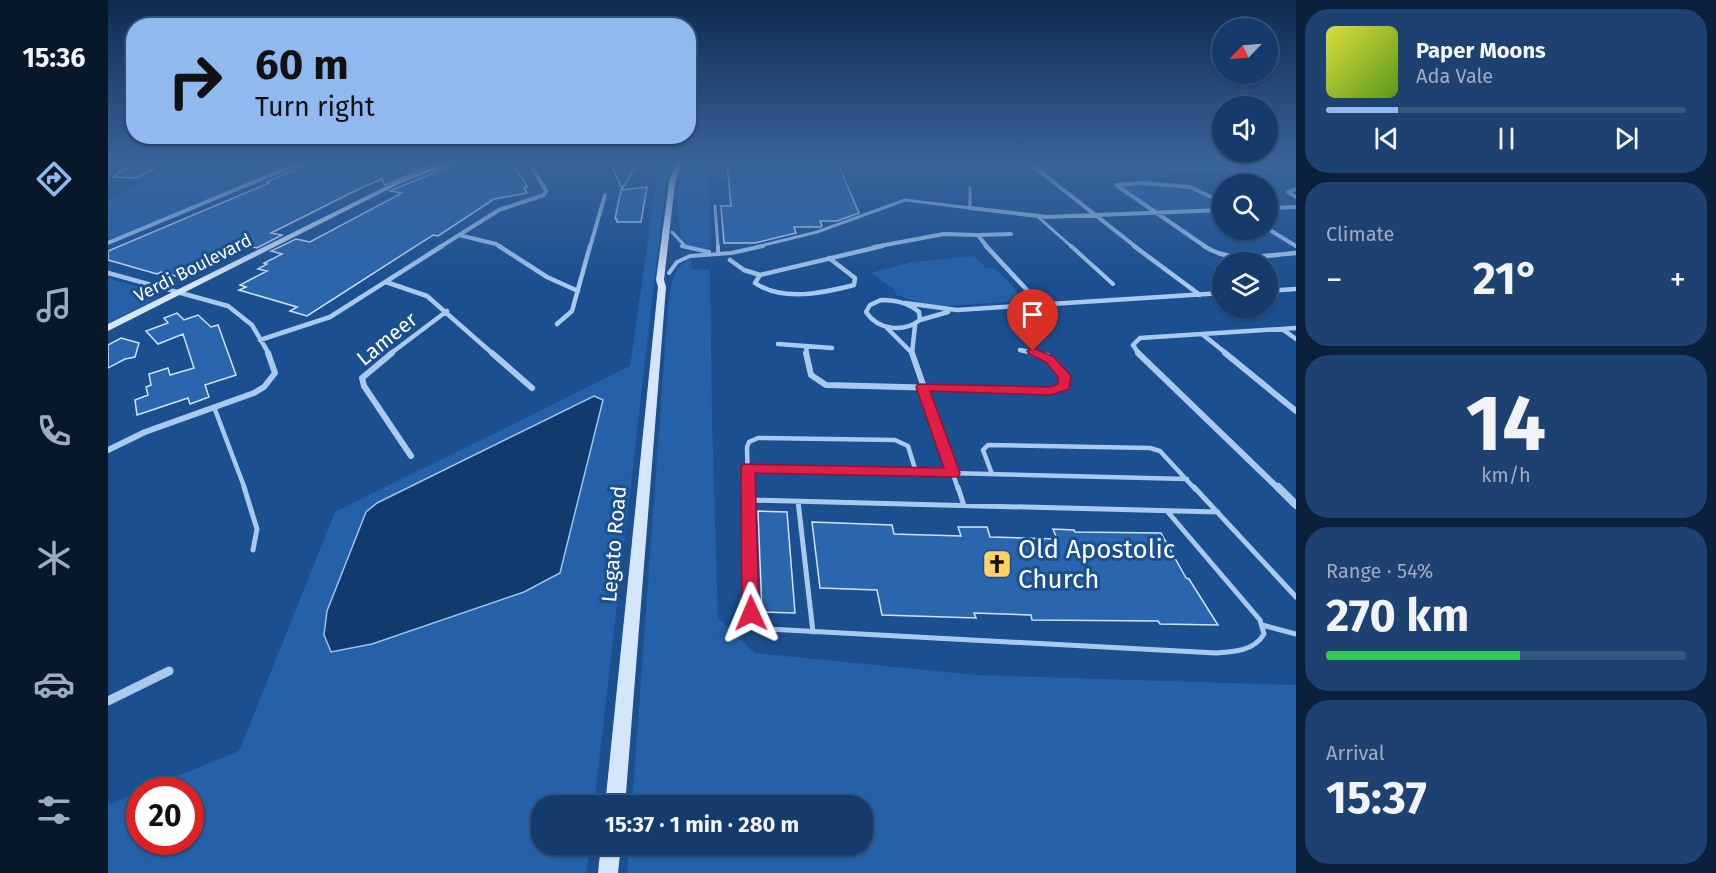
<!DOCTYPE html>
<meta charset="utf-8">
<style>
:root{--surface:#143b6b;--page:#1d4271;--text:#f1f3f6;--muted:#9dadc1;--line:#33557e;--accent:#90b9f0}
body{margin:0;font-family:"Fira Sans",sans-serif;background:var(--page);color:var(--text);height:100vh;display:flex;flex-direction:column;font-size:22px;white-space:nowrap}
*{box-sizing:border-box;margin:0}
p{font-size:20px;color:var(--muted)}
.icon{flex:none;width:33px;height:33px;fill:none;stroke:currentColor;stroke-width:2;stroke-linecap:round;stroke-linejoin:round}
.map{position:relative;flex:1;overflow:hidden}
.details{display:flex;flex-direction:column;gap:9px;padding:9px;background:#0b203b;width:420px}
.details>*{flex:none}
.banner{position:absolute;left:18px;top:18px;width:570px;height:126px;border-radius:24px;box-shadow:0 2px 4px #0004,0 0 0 2px var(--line);background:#90b9f0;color:#111;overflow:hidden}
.needle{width:39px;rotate:245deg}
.fabs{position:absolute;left:1104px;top:18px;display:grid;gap:12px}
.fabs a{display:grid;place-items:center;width:66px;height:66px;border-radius:50%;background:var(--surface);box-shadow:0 2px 4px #0004,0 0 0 2px var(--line);font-size:30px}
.speed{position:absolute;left:18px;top:777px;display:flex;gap:12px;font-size:30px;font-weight:700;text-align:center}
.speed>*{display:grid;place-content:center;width:78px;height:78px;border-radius:50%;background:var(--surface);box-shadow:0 2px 4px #0004,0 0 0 2px var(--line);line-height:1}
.speed .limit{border:9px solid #d22;background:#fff;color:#111}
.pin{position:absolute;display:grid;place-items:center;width:51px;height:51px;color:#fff;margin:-62px -26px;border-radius:50% 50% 50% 0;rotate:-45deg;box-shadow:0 0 6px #0007}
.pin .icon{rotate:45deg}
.me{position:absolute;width:66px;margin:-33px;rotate:359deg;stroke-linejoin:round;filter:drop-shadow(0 0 4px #0008)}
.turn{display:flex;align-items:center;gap:21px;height:126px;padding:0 30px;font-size:27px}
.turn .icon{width:78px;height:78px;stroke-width:2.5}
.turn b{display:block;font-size:42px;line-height:51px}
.big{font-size:45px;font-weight:700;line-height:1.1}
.details .card{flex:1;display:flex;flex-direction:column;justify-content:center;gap:9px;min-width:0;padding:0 21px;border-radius:24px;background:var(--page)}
.details .dial{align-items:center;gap:0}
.dial b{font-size:78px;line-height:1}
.song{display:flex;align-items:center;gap:18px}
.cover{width:72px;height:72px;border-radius:9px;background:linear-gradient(135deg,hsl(60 70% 55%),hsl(90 70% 35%))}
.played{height:6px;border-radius:3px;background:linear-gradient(90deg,var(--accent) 20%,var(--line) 20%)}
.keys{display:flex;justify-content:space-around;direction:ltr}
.heat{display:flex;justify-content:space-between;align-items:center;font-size:33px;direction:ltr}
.charge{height:9px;border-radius:4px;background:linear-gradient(90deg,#34c759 54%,var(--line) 0)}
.trip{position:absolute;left:423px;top:795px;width:342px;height:60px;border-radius:24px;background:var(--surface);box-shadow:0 2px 4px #0004,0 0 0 2px var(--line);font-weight:700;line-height:60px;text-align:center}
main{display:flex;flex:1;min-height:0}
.tab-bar{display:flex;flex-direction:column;width:108px;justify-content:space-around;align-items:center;background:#08182b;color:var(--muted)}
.tab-bar .icon{width:42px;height:42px}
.tab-bar .active{color:var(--accent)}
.tab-bar b{font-size:27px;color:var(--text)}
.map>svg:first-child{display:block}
</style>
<main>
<nav class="tab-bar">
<b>15:36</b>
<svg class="icon active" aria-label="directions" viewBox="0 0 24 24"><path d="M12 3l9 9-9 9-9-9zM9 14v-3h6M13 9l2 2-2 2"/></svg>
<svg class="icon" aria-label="music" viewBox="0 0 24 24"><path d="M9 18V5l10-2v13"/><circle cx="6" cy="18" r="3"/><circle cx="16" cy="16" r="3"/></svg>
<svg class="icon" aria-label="phone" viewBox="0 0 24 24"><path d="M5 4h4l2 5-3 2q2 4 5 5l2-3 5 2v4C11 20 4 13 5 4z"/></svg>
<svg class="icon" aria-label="climate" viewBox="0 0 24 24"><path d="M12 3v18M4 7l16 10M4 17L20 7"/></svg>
<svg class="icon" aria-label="car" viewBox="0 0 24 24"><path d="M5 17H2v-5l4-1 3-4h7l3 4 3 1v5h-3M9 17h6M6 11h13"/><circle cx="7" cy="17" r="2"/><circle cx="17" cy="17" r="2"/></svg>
<svg class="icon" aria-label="filters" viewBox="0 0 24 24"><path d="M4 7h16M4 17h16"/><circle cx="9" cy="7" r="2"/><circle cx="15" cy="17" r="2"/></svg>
</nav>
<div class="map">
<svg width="1188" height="873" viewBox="0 0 1188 873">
<rect width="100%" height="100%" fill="#1b4f8f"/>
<path fill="#2461a8" d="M69 162H181L185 163 0 240V201Z
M551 162H560L486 805 434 806V844L482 845 478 873H0V805L31 792 32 842H82V790H34L131 751 227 512 522 366Z
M577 162H600L602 247C592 250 580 249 573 241L569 196Z
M978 162 1101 167 1188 162V171C1160 176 997 176 978 162Z
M1019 184C1059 187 1079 184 1114 205V208L1051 211 1013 187Z
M866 256 878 268H886C896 277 910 289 913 301L837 306 818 304 788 295 787 290 763 273 804 262Z
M583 260 584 269 602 270 604 420 610 618 647 653 869 675 1188 685V873H519L521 845 754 844V806L524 805 559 319C562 299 560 266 583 260Z
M0 278 46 291 49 296 46 300 0 323Z"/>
<path fill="#123a6d" stroke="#9cc4f0" stroke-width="1.5" d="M486 396 495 400 452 573 416 592 264 644 223 652 216 635 219 611 258 512 269 503Z"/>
<path fill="#2a66ad" stroke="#cfe3fa" stroke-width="1.5" d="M27 162H57L29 178 5 177Z
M204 162H332L277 185 274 179 255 187 163 233 174 235 149 248 133 243 71 277 53 272 49 274 0 260V251L161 183 159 182Z
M352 162H403L416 181 419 187 416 188 419 193 386 199 330 236 325 235 199 316 182 311 189 307 131 290 138 287 132 285 159 271 150 269 159 264 156 263 174 254 163 251 188 239 202 242 294 193 282 191Z
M502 162H531L514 189Z
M619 162H729L751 213 729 221H712L714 226 712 227H686L688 233 647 243H616L613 206H623Z
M539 187 533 222H509V219H507L513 190Z
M69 313 76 320 90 315 103 327 110 325 128 375 97 385 101 397 82 404 80 398 29 415 27 400 40 395 38 387 43 385 41 374 60 368 62 375 86 368 75 334 50 344 38 331 60 323 56 318Z
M13 338 31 343 27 357 17 359 0 368V345Z
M650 511 679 512 687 613 654 612Z
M704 522 784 525 786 534 853 536 850 527H879L882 537 949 539 945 529 966 530 967 532 1053 533 1078 578 1081 579 1110 625 1052 624 1050 621 924 620 923 615 866 613 868 618 774 615 769 590 712 588Z"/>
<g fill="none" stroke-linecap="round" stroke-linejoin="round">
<path stroke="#a9c9ee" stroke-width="3" d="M607 206 610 247
M929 216 964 247
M564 232 578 247
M648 247 709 232 797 200 862 208V188"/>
<path stroke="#a9c9ee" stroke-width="4" d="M574 246 601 252
M610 246V253
M963 246 1005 284
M561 273 569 262 582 256 623 253 655 246"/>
<path stroke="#a9c9ee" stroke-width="4.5" d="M106 407 137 489
M827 419 850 489
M640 468 1079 479
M884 474 875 450 880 445 1042 448 1052 451 1087 489
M640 489 639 447 641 442 650 438 787 440 800 446 808 472"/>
<path stroke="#a9c9ee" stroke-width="5" d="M136 487 149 529 145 550
M640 487 643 613 648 624 660 629 1108 653C1126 652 1146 651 1156 634L1152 620 1059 511
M850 487 856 506
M1086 487 1188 597
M640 500 1110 512
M690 501 705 632
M1154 625 1188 634"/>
<path stroke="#a9c9ee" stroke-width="4" d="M920 162 1028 247
M0 167 9 162
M1188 189 1180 192 1188 197
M862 208 939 217 1114 210
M1160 208 1188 207
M1160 229 1188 246
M351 235 388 244 393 247
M870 235 903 234
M0 243 194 162
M332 247 391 210 436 195 438 191 421 162
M482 247 497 195
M766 247 836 234 870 235 879 247
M1098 247 1008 185 1034 183 1082 187 1114 202"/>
<path stroke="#a9c9ee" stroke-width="4.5" d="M391 246 439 277 470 291
M878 246 932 304
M1026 246 1092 295
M1096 246C1122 264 1158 255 1188 253
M622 260 636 270 652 275 774 246
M0 273 120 306 144 325 161 354
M652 275 647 283C675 302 715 293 746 285L747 278 721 258
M278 282 319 296 385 354
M1160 291 1188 289
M773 300C787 300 800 302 811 312L812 320C795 333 770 330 758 312L762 305Z
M797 303 849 310 1114 293
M812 320 840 312
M449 324 464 311 482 246
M779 328 804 353
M1174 329 1188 339
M1094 334 1119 354
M152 340 222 317 334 246
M670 344 724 348
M698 347 699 354
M912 350 930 354
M282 354 339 311
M804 354 807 325
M1031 354 1025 345 1032 338 1188 328"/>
<path stroke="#a9c9ee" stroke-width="6" d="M284 353 254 378 256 386 303 456
M384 353 424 388
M698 353 703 375 718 385 943 391 956 386 957 376 939 356 924 353
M804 353 827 419
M1030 353 1171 489
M1117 353 1188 411
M0 450 37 432 146 393 156 387 167 373 160 353"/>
<path stroke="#a9c9ee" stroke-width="8" d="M1170 487 1188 505"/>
<path stroke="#a9c9ee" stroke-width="9" d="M0 701 61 671"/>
<path fill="#d6e6fa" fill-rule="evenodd" d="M340 162H350L295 182 0 331V324L291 180Z
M568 162H574L567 183 556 280 558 287 517 806H497L550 287 548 280 561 183Z
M922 162H943L940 164Z
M493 844H513L510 873H490Z"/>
</g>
<linearGradient id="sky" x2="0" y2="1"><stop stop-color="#0f2b4f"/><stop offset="0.57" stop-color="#39639b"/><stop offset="1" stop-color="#39639b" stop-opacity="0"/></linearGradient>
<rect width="1188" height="285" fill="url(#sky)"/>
<path fill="#e11d48" stroke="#92132f" stroke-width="1.5" d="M925 348 946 357 963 376 961 389 943 395 822 391 852 473 850 477 647 473 651 613 649 619 643 621 636 619 634 613 633 468 635 464 836 468 808 387 810 384 942 387 950 384V377L938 362 921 354 919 351Z"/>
<defs>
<g id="church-square" transform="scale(1.5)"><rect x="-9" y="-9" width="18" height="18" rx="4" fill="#ffd166" stroke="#1b4f8f"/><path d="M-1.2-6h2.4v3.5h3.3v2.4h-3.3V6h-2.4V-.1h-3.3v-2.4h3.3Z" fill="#111"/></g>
</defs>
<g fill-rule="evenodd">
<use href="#church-square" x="889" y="564"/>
</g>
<g text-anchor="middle" stroke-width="6" stroke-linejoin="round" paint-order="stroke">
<g font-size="18" fill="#fff" stroke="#1b4f8f">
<text transform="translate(85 268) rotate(-27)" y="6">Verdi Boulevard</text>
</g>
<g font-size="21" fill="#fff" stroke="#1b4f8f">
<text transform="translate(279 339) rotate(-39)" y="7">Lameer</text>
<text transform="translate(506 544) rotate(-85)" y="7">Legato Road</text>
</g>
<g font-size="26" fill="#fff" stroke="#1b4f8f" text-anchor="start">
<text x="910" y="558">Old Apostolic<tspan x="910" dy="30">Church</tspan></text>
</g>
</g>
</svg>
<div class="fabs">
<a><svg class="needle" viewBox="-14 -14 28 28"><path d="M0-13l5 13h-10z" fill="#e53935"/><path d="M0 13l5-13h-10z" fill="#9dadc1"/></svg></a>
<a><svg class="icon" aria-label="sound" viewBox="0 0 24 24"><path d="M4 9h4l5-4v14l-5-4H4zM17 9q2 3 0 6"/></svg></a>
<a><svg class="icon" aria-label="search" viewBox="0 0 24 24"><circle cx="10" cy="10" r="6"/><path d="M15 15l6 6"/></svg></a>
<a><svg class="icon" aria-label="layers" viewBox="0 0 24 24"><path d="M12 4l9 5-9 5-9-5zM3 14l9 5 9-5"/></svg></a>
</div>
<div class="speed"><div class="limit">20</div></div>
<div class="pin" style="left:925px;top:351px;background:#d93025"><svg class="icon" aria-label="arrive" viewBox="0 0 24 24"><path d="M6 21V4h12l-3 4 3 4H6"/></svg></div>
<svg class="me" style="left:643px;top:613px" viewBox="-20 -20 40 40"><path d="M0-17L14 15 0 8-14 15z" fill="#e11d48" stroke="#fff" stroke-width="4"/></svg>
<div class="trip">15:37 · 1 min · 280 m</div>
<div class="banner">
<div class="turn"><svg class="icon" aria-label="right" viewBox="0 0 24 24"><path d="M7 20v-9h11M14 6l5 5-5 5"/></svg><div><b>60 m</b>Turn right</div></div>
</div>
</div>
<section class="details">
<div class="card">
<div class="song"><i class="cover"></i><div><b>Paper Moons</b><p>Ada Vale</p></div></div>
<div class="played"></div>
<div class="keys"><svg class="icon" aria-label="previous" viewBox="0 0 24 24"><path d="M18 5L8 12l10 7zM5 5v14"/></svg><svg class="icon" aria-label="pause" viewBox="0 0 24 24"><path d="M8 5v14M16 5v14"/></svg><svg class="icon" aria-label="next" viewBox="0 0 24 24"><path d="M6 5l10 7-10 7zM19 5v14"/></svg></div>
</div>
<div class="card"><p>Climate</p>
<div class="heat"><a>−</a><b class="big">21°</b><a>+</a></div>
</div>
<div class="card dial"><b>14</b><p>km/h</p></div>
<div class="card"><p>Range · 54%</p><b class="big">270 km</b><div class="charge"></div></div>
<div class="card"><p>Arrival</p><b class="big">15:37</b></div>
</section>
</main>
